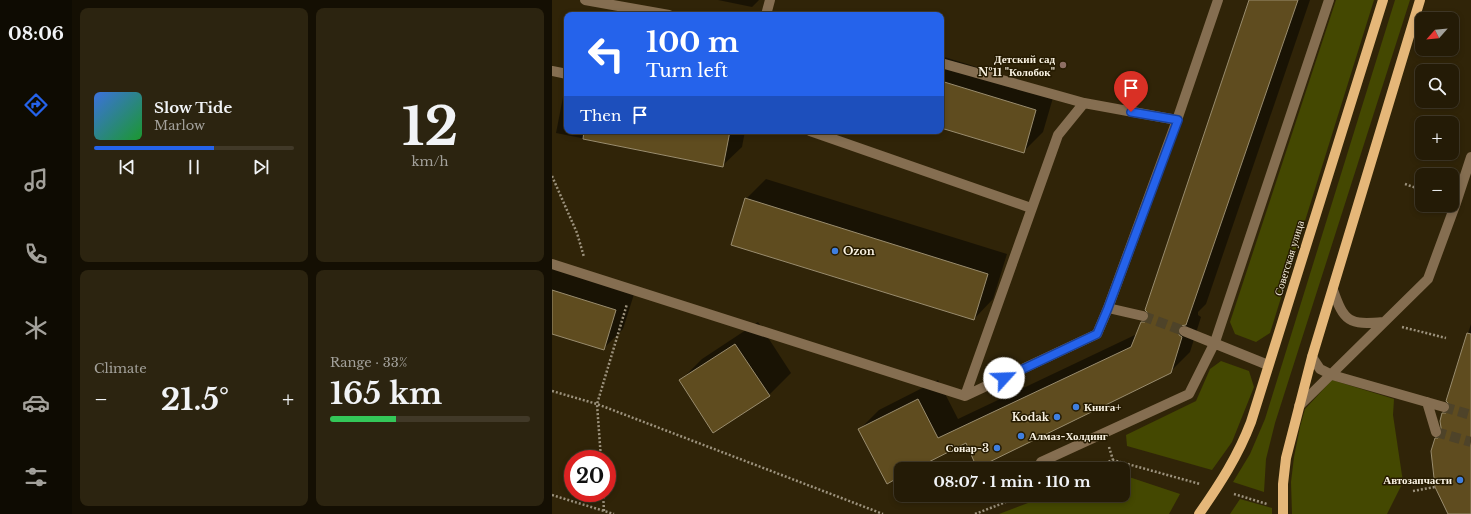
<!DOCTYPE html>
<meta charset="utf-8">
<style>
:root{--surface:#241b06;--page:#2c2410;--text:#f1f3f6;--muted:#a3a19b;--line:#413928;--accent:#2563eb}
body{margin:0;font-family:"Libre Baskerville",serif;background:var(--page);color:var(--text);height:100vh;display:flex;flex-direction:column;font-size:15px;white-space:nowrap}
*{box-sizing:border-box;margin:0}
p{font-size:13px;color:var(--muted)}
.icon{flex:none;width:22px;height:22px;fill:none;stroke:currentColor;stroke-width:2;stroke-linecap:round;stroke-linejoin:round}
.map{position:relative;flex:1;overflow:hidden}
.details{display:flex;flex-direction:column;gap:8px;padding:8px;background:#140f03;width:480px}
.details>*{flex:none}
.top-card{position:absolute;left:12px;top:12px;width:380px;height:122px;border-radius:8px;box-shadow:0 2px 6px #0003,0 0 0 1px var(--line);background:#2563eb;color:#fff;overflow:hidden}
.needle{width:26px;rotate:243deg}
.buttons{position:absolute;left:863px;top:12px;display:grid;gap:8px}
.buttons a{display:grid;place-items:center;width:44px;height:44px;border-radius:8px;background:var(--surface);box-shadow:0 2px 6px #0003,0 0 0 1px var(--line);font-size:20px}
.speed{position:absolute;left:12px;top:450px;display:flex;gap:8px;font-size:20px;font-weight:700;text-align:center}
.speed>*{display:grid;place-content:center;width:52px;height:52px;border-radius:50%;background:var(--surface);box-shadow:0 2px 6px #0003,0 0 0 1px var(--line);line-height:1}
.speed .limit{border:6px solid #d22;background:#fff;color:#111}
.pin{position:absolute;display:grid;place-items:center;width:34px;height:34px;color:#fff;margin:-41px -17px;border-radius:50% 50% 50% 0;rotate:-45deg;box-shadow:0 0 4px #0007}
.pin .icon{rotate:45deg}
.me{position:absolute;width:44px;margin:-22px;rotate:65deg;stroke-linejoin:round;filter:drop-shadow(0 0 3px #0008)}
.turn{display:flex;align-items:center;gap:14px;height:84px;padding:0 16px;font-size:18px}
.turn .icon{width:52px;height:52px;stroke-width:2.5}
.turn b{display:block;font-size:28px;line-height:34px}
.then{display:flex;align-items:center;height:38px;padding:0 16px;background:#0003;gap:8px;font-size:15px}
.big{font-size:30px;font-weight:800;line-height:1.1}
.details .tile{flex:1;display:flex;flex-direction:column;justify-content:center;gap:6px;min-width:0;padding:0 14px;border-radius:8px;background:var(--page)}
.details .dial{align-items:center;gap:0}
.dial b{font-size:52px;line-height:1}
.song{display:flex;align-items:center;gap:12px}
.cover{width:48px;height:48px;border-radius:6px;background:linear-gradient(135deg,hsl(220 70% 55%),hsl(130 70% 35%))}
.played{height:4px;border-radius:2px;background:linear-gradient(90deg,var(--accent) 60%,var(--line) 60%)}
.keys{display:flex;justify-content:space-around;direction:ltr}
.heat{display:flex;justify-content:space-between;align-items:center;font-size:22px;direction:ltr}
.charge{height:6px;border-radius:3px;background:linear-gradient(90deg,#34c759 33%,var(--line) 0)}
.details .tiles{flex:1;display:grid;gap:8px;grid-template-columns:repeat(2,1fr)}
.trip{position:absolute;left:342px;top:462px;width:236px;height:40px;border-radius:8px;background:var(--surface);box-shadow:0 2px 6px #0003,0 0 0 1px var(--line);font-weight:800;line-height:40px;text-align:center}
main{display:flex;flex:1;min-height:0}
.dock{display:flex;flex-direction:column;width:72px;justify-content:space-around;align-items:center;background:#0e0b02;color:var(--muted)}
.dock .icon{width:28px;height:28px}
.dock .active{color:var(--accent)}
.dock b{font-size:18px;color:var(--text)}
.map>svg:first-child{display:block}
</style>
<main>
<nav class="dock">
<b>08:06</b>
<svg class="icon active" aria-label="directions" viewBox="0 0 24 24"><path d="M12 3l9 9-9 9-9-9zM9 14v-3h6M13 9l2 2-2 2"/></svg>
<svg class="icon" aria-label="music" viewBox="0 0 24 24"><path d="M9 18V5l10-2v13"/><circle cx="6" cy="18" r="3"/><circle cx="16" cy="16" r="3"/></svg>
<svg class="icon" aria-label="phone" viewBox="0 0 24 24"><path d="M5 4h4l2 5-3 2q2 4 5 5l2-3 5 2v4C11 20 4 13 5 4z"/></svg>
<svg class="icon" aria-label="climate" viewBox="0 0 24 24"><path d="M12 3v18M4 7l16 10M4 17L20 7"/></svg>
<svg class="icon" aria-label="car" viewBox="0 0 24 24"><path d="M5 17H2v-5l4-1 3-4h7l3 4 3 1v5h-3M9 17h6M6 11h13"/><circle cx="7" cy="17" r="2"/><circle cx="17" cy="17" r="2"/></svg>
<svg class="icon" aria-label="filters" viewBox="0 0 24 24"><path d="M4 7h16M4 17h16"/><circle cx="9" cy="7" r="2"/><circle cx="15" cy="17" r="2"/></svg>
</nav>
<section class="details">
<div class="tiles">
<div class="tile">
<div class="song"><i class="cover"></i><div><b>Slow Tide</b><p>Marlow</p></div></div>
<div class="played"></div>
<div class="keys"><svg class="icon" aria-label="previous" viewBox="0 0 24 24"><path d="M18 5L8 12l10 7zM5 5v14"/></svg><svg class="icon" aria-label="pause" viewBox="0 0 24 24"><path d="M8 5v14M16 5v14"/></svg><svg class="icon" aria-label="next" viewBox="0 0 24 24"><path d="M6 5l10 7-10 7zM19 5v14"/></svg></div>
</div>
<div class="tile dial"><b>12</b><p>km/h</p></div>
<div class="tile"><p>Climate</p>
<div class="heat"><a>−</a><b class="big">21.5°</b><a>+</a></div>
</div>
<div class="tile"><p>Range · 33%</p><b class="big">165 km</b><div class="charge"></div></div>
</div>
</section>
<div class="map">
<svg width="919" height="514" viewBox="0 0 919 514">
<rect width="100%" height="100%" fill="#302408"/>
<path fill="#444801" d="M784 0H822L718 333 704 342 683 334 678 322Z
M843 0H858L723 423 714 459 712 492 681 482 698 454 713 419Z
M669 361 697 371 702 387 680 442 660 470 575 446 574 435 644 401 658 369Z
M780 380 842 399 841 415 851 482 835 514H740L739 482 742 457 748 427 753 409Z
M571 475 628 494 617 514H447L497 495H571Z
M688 499 720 508V514H678Z"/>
<path fill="#0007" d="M166 0H207L200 7Z
M698 0H758L654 304 646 312V315L649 317 638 352 618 372 414 442 361 469H349V475L308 429 327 410 386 380 406 419 585 334 589 323 598 314Z
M389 56 503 91 491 132 471 152 389 127Z
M15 89V131H193L190 147 170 166 4 133 12 92Z
M214 179 455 254 441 299 422 319 194 199Z
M0 265 83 291 71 329 51 349 0 333Z
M206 322 239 373 217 395 161 431 128 381 150 359Z
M919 324V514H898L883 439 891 431V414L899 406 895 400Z"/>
<path fill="#5f4c1f" stroke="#998c6e" d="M697 0H746L634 325 628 326 626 329 627 335 630 337 619 373 425 468 414 443 363 469H349V476L335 484 306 429 366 399 386 438 579 347 589 322H593L597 318V314L593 310Z
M389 81 484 110 472 153 389 128Z
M32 131H178L171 167 31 139Z
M193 198 436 274 422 320 179 245Z
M0 290 64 310 52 350 0 334Z
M915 333 919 334V514H896L883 487 879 451 883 438H886L890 434 888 421 890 413H894L898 409V405L894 401Z
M183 344 218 396 161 433 127 380Z"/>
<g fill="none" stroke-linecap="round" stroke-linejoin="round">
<path stroke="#4e4329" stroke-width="10" stroke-dasharray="10 5" stroke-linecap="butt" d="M591 316 632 331
M892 407 919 415
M884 432 919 442"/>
<path stroke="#9c927d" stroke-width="2.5" stroke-dasharray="2 2" stroke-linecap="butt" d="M0 176 25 233 32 257
M853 184 870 190
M850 327 894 338
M0 391 45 404 331 514
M557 447 561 460
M49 459 45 404 75 304
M538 469 561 460 648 484
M861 491 883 487
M51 493 52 511
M682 494 715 504
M0 495 62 514
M423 514 472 495"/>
<path stroke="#856e51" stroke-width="10" d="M33 0 117 15
M214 15 218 0
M389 63 532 103 625 120
M0 71 15 74
M258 131 479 208
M0 264 413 396 545 334 556 308 625 120 666 0
M781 290C792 322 797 325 831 322
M556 308 591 316
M632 331 716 365
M760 357 768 369 780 375 892 407
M413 396 506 135 532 103
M875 402 884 432
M747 406 876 279 904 203 919 157
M489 462 637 394 663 342 777 0"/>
<path stroke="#e5b779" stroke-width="10" d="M647 514C668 484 686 456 699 422L831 0
M731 514V484L734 458 760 357 868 0"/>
</g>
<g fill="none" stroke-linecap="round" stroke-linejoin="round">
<g stroke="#184099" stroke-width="10">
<path id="route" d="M452 378 545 334 556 308 626 120 579 112"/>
</g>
<use href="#route" stroke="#2563eb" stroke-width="7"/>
</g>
<circle fill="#8d6e63" stroke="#261b01" stroke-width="1.5" cx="511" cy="65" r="4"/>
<g fill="#3f7fe0" stroke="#261b01" stroke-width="1.5">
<circle cx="283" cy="251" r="4"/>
<circle cx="524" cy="407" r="4"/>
<circle cx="505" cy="417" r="4"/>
<circle cx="469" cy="436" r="4"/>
<circle cx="445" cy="448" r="4"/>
<circle cx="908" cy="480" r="4"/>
</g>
<g text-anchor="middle" stroke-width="3" stroke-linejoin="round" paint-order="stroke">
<g font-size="11" font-weight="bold" fill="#f9f2e2" stroke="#261b01" text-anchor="end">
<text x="503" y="63">Детский сад<tspan x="503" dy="13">№11 "Колобок"</tspan></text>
<text x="291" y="255" text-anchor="start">Ozon</text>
<text x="532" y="411" text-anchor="start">Книга+</text>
<text x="497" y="421">Kodak</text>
<text x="477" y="440" text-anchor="start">Алмаз-Холдинг</text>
<text x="437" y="452">Сонар-3</text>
<text x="900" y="484">Автозапчасти</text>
</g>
<g font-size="11" fill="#f9f2e2" stroke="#261b01">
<text transform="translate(737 258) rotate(-73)" y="4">Советская улица</text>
</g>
</g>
</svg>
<div class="buttons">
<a><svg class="needle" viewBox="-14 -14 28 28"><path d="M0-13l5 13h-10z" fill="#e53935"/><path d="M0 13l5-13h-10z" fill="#a3a19b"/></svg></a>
<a><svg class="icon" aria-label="search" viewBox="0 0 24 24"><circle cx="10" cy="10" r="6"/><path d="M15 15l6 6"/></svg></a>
<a>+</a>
<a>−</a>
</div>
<div class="speed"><div class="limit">20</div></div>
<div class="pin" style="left:579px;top:112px;background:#d93025"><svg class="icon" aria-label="arrive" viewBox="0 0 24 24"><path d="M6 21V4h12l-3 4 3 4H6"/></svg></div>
<svg class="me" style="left:452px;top:378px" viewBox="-20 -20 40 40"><circle r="19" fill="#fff"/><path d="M0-13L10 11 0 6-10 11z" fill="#2563eb"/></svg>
<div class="trip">08:07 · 1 min · 110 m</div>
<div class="top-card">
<div class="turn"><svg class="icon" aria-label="left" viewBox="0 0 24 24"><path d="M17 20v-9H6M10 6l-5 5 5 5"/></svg><div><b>100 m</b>Turn left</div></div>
<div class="then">Then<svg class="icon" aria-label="arrive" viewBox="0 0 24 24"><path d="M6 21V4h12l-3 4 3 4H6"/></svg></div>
</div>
</div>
</main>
